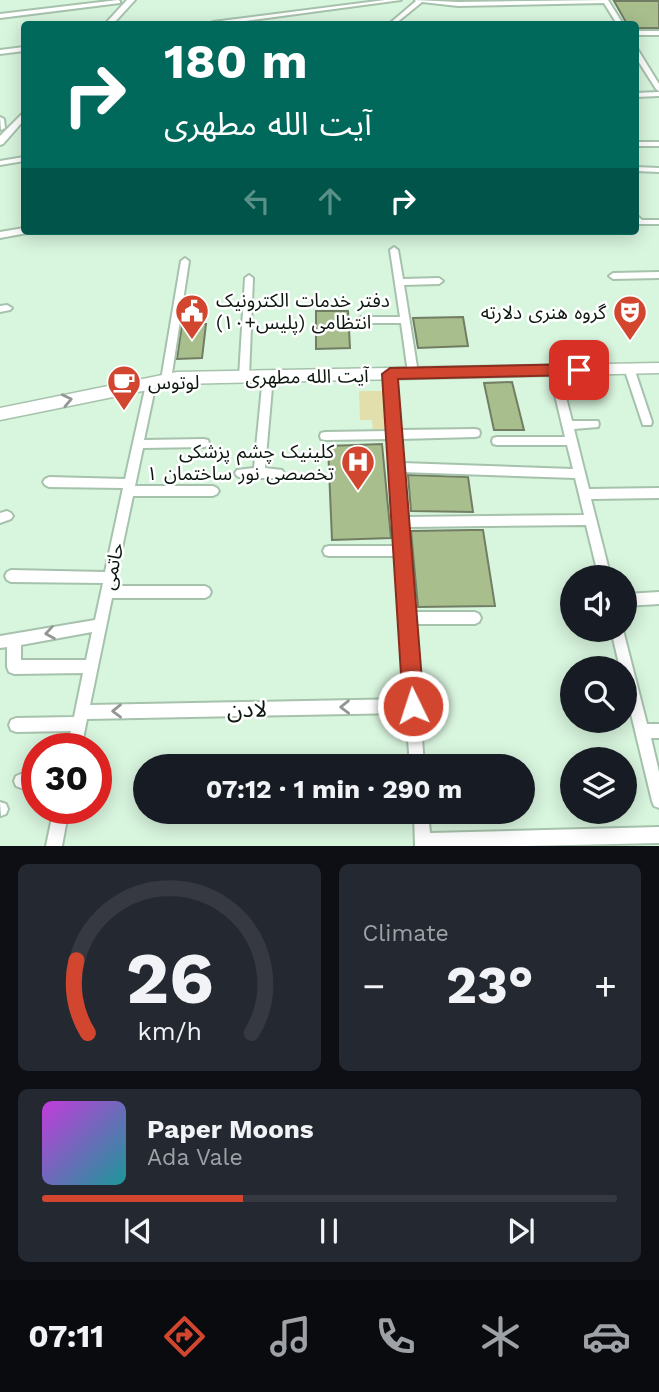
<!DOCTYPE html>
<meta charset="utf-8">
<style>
:root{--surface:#171b24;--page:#242831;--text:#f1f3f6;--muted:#9ea1a6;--line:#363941;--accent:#d2462f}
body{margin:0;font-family:"Work Sans","Noto Sans Arabic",sans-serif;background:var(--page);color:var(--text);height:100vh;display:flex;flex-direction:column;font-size:26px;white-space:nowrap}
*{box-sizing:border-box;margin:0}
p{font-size:23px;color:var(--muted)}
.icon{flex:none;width:38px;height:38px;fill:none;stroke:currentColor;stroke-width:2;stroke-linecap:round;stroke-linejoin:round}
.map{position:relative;height:846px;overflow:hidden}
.sheet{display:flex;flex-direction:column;gap:18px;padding:18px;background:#0d0f14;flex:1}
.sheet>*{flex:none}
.banner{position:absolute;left:21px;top:21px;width:618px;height:214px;border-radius:7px;box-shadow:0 4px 18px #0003;background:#00695c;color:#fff;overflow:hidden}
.controls{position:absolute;left:560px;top:565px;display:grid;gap:14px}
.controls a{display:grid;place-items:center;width:77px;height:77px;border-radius:50%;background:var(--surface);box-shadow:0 4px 18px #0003;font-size:35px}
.speed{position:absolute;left:21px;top:733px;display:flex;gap:14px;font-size:35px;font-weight:700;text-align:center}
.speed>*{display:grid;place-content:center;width:91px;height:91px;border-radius:50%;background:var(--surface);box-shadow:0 4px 18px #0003;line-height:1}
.speed .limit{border:10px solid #d22;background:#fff;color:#111}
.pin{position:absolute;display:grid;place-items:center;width:60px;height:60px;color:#fff;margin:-30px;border-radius:14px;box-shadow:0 4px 10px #0006}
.me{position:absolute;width:77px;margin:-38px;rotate:356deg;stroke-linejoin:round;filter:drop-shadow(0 0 5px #0008)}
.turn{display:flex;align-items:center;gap:24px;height:147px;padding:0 28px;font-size:32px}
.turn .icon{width:91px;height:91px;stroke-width:2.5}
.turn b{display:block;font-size:49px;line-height:60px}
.lanes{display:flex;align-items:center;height:66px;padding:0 28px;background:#0003;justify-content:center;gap:35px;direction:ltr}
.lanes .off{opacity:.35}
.big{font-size:52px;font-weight:700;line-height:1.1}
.sheet .tile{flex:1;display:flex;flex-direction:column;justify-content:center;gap:10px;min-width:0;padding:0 24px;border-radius:10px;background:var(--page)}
.sheet .dial{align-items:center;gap:0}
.dial svg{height:182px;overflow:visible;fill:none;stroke:var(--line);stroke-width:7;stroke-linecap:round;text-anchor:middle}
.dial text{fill:var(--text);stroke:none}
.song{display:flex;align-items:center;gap:21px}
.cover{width:84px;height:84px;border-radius:10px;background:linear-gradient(135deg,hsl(290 70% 55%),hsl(180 70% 35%))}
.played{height:7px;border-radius:4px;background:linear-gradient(90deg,var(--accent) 35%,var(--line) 35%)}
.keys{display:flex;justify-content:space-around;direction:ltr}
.heat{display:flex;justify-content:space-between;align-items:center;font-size:38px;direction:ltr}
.sheet .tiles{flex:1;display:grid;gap:18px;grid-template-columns:1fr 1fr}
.tile:last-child{grid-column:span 2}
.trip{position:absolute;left:133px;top:754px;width:402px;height:70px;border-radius:35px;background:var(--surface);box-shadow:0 4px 18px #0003;font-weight:700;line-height:70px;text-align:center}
.dock{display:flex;height:112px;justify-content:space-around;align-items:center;background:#090b0e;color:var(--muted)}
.dock .icon{width:49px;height:49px}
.dock .selected{color:var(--accent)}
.dock b{font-size:32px;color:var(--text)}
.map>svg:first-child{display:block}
</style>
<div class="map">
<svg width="659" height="846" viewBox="0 0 659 846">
<rect width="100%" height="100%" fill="#d8f5de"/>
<path fill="#e3dfad" d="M359 391H384L385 433H373L372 420H360Z"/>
<path fill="#a8be8d" stroke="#717e63" stroke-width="2" d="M614 1H659V28H635V24H627Z
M316 311H348L350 348 316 349Z
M463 317 468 346 418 348 413 318Z
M182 324H206L202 358 177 359Z
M512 382 524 430H494L484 383Z
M382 444 391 538 332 540 328 446Z
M408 475 468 477 473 512 411 511Z
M471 530H483L495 606 418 607 411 531Z"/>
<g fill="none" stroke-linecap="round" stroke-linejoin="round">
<g stroke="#a6c2ac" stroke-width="4">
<path id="street" d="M118 0 120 1V3L0 18V14Z
M385 0H401L223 24H210L213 22Z
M415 0 458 2 608 0 623 24H617L604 3 458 6 422 2 395 24H389L416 1Z
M635 31H659V35H635Z
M24 47V51L0 54V50Z
M635 48 638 50 659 84V91L656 89 635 56Z
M659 92V96L635 97V93Z
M0 117 4 119 5 128 1 130Z
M635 142H659V146H635Z
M24 157V161L0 165V161Z
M635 167 659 168V172L635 171Z
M635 214 642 220H659V224H637L635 222Z
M24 228V231H28L27 233 0 238V232Z
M394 247 398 250 403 279 439 278 443 281 439 284 404 285 418 373 413 377 408 373 401 323H361L356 320 361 317H400L390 250Z
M185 258 189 261 171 380 166 384 161 380 181 261Z
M659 272V278L613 279 609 276 613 273Z
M249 275 253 278 249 377 244 381 239 377 245 278Z
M7 305 12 308 10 310 0 312V306Z
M629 364 634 368 652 422 651 425H643L624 368Z
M554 366 559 370 572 421H598L599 424 598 427 574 429 589 489 659 488V498L591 499 611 578H599L586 525 406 527 413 612H475L479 614 481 618 479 622 475 624H414L424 766H410L406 713 87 719 81 749H67L71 731 16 732 11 730 9 725 11 720 16 718 74 717 83 673 14 674 9 672 7 667V647L0 648V636L95 620 103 583 11 582 7 580 5 576 7 572 11 570 105 572 123 488 49 487 45 485 43 482 45 479 49 477 125 479 147 380 151 379 156 383 144 440 204 439 208 440 209 443 208 446 204 447 143 448 135 486H213L217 488 219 491 217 494 213 496H133L114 586H205L209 588 211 592 209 596 205 598H112L90 705 406 699 397 556H329L325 555 323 551 325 547 329 546H396L389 439 325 440 321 439 320 436 321 433 325 432 389 431 385 374 390 370 395 374 399 430 475 429 479 430 480 433 479 436 475 437 400 439 402 463 573 469 567 445H497L493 444 492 441 493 438 497 437H565L549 370ZM402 472 575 478 584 515 406 517ZM92 632 86 660H21V645Z
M268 372 273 376 265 468 282 470 284 473 282 476 278 478H241L237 476 235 473 237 470 254 468 263 376Z
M7 511 11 513 13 516 11 519 0 523V513Z
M659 592V604L625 606V594Z
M611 630H623L647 724H659V738H651L659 772V808L654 806 652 801 625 689V668H620Z
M21 774H37V788H21L16 786 14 781 16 776Z
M0 802 6 804 8 809 6 814 1 816Z
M54 808H69L62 846H46Z
M414 812H428L430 833 659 827V843L526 846H415Z"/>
</g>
<g stroke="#a6c2ac" stroke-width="4">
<path id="secondary" d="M127 0H135L113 24H105Z
M24 112V120L3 144 0 145V136Z"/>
</g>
<g stroke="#a6c2ac" stroke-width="3">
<path id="primary" d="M659 363V373L177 384 0 420V408L177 372Z"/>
</g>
<use href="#street" fill="#fff" fill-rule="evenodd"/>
<use href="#secondary" fill="#fff" fill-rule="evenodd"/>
<use href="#primary" fill="#fff" fill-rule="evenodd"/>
</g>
<defs><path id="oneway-chevron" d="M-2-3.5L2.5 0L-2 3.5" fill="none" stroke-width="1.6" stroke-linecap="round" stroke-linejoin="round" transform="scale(1.75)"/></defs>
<g stroke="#929793">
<use href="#oneway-chevron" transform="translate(67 400) rotate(-12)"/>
<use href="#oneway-chevron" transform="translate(50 633) rotate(171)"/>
<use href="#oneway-chevron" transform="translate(345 707) rotate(179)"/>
<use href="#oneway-chevron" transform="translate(117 711) rotate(179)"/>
</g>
<path fill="#d2462f" stroke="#882e1f" stroke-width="2" d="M579 364 587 370 579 375 398 379 424 706 421 713 413 716 406 713 403 706 382 374 390 368Z"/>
<defs>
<g id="civic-pin" transform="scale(1.75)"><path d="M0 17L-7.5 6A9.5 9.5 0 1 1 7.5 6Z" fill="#d2462f" stroke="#fff"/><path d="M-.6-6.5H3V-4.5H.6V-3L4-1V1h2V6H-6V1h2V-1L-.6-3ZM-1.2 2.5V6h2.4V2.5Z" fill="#fff"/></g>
<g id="theatre-pin" transform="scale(1.75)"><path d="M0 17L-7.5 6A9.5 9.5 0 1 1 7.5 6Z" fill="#d2462f" stroke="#fff"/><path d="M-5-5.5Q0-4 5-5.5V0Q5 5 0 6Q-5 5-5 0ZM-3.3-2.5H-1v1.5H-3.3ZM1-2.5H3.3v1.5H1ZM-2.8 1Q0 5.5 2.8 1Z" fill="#fff"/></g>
<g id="cafe-pin" transform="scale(1.75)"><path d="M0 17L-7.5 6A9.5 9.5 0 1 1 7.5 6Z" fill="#d2462f" stroke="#fff"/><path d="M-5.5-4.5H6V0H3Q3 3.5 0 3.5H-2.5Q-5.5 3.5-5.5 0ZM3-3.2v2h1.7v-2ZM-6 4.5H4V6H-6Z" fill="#fff"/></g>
<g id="hospital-pin" transform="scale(1.75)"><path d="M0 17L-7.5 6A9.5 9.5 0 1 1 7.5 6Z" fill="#d2462f" stroke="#fff"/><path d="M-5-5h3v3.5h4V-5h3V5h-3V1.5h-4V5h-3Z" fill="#fff"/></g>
</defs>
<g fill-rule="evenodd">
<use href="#civic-pin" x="192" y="311"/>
<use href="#theatre-pin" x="630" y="312"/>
<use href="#cafe-pin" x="124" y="382"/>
<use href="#hospital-pin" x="358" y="462"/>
</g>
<g text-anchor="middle" stroke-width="5" stroke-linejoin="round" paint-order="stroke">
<g font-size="19" fill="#0c170f" stroke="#fff" text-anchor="start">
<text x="216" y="307">دفتر خدمات الکترونیک<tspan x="216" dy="22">انتظامی (پلیس+۱۰)</tspan></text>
<text x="606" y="319" text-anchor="end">گروه هنری دلارته</text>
<text x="148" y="389">لوتوس</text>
<text x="334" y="458" text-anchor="end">کلینیک چشم پزشکی<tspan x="334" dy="22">تخصصی نور ساختمان ۱</tspan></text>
</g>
<g font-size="19" fill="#0c170f" stroke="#fff">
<text transform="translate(307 376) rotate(-1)" y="7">آیت الله مطهری</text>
<text transform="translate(112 566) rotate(-78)" y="7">حاتمی</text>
</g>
<g font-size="23" fill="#0c170f" stroke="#fff">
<text transform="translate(247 709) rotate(-1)" y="8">لادن</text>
</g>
</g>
</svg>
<div class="controls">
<a><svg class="icon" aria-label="sound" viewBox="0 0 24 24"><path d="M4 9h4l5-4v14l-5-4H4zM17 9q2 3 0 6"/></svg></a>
<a><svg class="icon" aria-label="search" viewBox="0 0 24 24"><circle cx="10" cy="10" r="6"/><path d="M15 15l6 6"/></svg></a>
<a><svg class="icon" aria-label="layers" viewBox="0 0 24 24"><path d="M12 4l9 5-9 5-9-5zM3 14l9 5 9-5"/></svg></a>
</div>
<div class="speed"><div class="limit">30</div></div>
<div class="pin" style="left:579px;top:370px;background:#d93025"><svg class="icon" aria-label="arrive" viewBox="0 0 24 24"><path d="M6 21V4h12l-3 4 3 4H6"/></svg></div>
<svg class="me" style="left:413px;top:706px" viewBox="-20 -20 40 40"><circle r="17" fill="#d2462f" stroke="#fff" stroke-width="3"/><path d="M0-11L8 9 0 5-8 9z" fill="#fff"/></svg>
<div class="trip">07:12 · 1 min · 290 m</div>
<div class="banner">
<div class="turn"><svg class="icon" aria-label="right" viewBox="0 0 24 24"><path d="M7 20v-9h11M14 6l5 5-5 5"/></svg><div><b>180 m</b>آیت الله مطهری</div></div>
<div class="lanes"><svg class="icon off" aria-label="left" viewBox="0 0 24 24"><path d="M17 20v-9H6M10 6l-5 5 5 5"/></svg><svg class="icon off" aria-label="ahead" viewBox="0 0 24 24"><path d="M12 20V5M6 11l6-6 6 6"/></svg><svg class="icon" aria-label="right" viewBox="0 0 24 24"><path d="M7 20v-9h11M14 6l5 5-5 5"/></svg></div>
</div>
</div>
<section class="sheet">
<div class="tiles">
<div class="tile dial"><svg viewBox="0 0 100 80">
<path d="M14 69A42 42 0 1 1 86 69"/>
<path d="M14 69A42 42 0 0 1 9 37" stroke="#d2462f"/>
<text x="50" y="56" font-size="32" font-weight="700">26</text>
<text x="50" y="72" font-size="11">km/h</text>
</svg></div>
<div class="tile"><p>Climate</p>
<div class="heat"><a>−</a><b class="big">23°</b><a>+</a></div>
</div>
<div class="tile">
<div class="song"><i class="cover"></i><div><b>Paper Moons</b><p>Ada Vale</p></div></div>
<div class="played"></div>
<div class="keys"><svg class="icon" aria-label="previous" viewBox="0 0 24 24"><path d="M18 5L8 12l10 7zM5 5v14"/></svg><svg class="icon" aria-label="pause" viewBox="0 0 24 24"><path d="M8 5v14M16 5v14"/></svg><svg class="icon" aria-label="next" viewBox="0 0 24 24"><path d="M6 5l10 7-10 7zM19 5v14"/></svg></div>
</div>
</div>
</section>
<nav class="dock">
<b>07:11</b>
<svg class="icon selected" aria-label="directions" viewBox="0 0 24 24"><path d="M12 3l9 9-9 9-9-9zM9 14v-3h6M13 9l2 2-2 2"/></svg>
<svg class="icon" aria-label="music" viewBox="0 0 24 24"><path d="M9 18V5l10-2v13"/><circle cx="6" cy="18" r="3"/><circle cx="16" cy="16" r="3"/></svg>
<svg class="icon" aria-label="phone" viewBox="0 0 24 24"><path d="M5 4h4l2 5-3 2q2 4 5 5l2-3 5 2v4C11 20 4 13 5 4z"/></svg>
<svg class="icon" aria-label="climate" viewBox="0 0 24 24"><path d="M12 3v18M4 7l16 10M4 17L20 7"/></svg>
<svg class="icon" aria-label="car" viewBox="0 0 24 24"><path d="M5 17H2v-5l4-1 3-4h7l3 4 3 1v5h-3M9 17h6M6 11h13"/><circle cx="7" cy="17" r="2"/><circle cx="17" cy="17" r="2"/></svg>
</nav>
